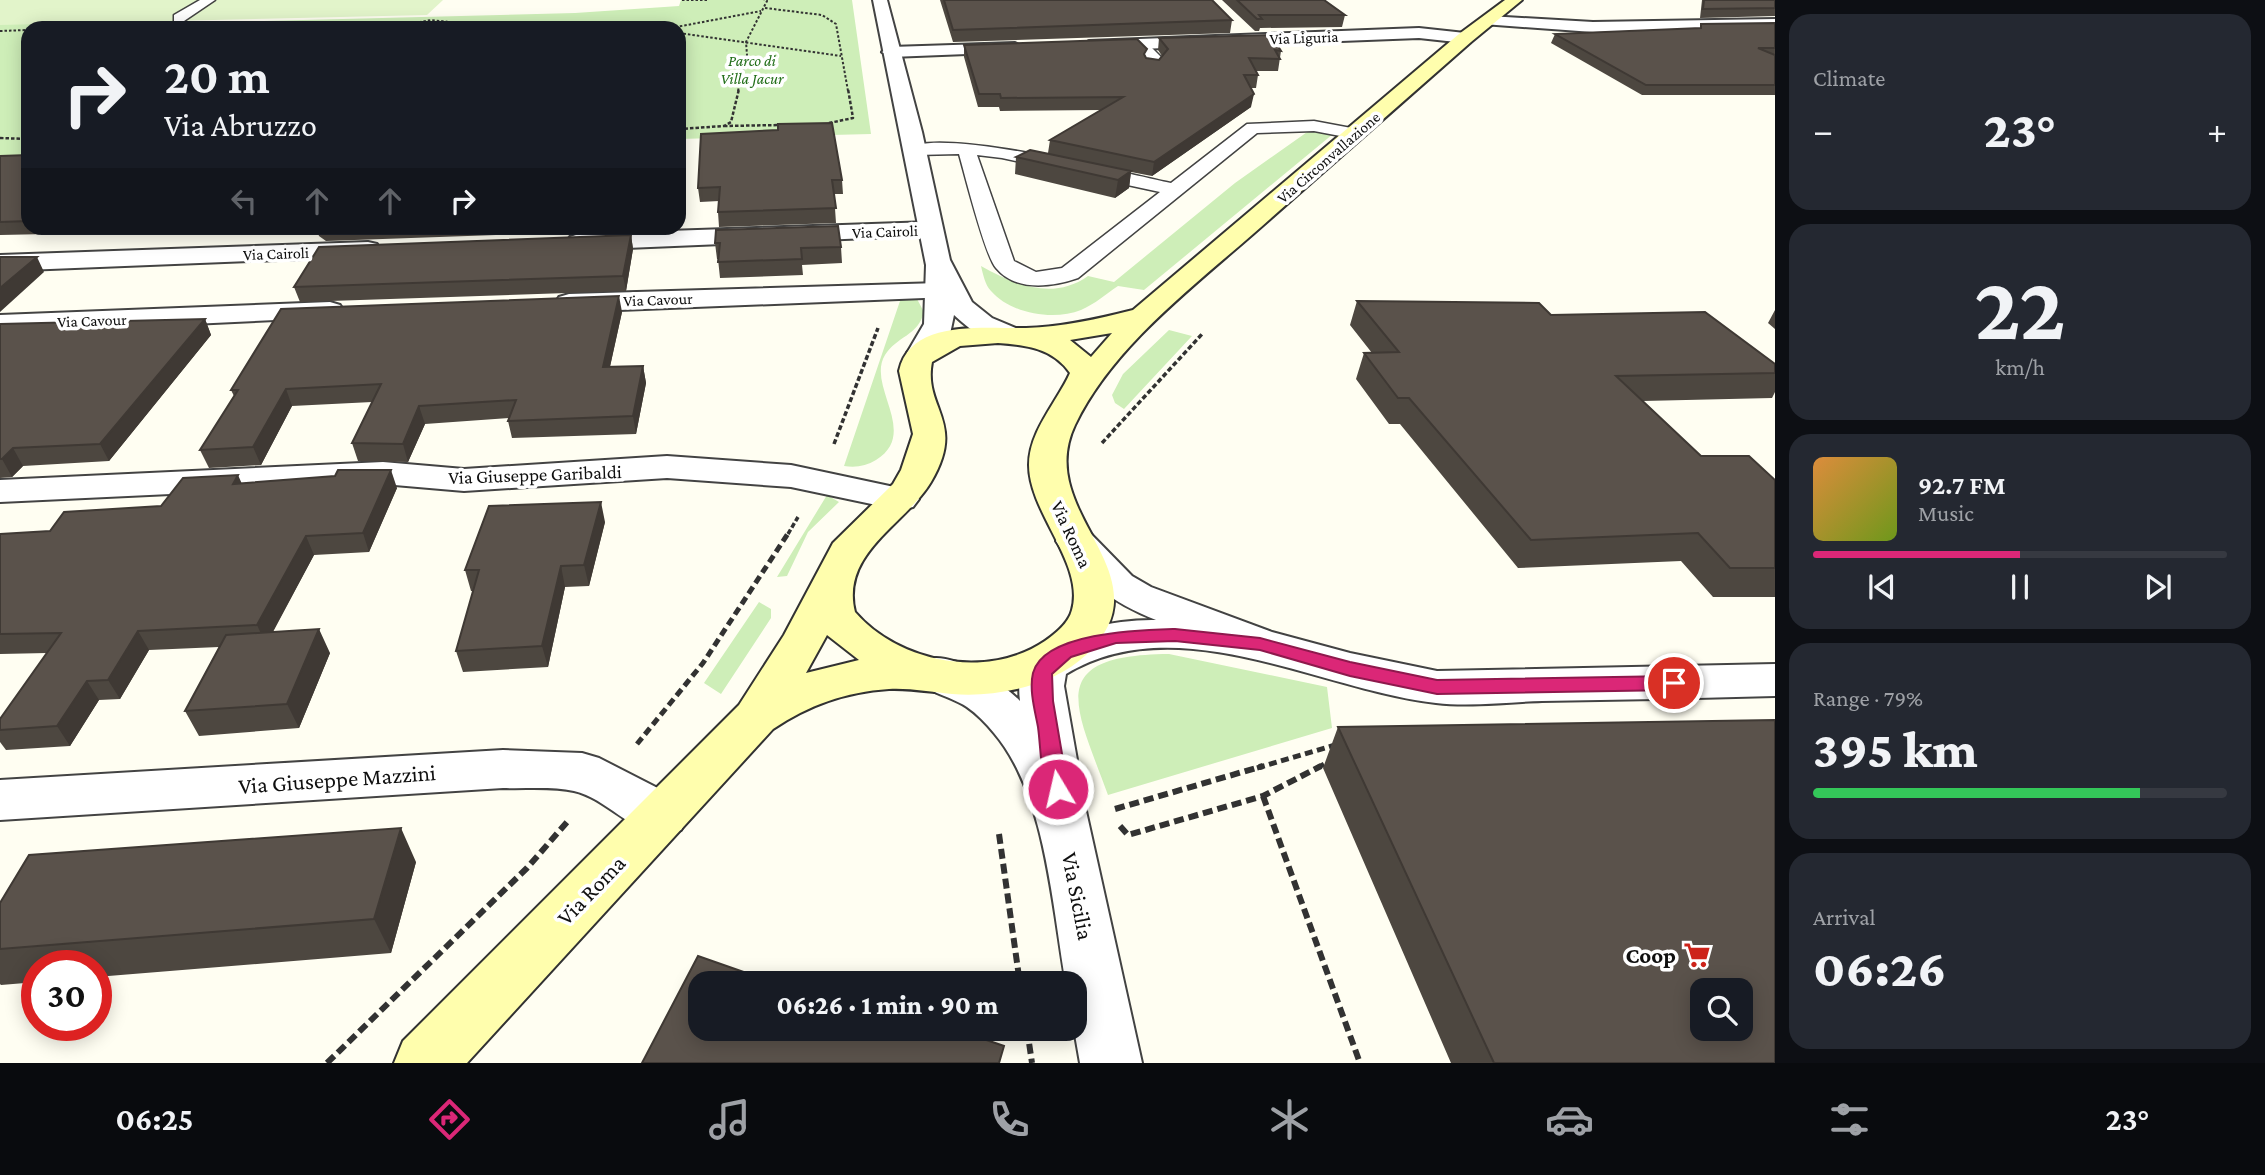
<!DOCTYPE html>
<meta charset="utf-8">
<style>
:root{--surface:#171b24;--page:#242831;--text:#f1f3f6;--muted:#9ea1a6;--line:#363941;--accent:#db2777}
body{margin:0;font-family:"Crimson Pro",serif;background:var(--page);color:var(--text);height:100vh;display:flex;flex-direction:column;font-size:26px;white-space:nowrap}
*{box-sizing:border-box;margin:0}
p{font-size:23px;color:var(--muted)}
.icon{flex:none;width:38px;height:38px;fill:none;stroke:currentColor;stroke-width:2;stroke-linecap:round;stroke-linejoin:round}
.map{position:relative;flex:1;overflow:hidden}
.side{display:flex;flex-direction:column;gap:14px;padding:14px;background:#0d0f14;width:490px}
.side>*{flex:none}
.top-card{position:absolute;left:21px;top:21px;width:665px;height:214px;border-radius:21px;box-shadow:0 4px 18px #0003;background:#171b24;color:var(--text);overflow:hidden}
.fabs{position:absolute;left:1690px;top:978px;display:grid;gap:14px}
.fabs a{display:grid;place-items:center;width:63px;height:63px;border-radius:14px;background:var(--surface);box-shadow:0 4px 18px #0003;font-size:35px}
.speed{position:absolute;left:21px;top:950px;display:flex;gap:14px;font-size:35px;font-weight:700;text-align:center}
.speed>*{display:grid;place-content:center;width:91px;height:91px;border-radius:50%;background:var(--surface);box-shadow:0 4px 18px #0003;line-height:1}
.speed .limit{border:10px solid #d22;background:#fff;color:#111}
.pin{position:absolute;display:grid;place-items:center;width:60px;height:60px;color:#fff;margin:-30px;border:4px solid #fff;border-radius:50%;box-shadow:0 2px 7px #0007}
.me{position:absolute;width:77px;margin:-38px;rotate:351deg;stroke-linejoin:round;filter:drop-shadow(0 0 5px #0008)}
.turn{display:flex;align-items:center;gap:24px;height:147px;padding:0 28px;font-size:32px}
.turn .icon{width:91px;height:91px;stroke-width:2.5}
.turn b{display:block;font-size:49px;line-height:60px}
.lanes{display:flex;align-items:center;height:66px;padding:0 28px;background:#0003;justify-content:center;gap:35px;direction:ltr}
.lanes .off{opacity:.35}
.big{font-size:52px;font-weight:800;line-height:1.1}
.side .card{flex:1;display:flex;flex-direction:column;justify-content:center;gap:10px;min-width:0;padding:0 24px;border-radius:21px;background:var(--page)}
.side .dial{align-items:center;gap:0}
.dial b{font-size:91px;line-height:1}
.song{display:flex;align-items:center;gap:21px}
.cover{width:84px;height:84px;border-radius:10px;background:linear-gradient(135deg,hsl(30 70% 55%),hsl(80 70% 35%))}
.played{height:7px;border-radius:4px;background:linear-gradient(90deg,var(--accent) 50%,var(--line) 50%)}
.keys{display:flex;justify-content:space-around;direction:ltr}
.heat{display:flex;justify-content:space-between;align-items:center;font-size:38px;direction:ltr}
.charge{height:10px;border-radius:5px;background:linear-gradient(90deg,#34c759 79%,var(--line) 0)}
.trip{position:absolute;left:688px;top:971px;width:399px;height:70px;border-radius:21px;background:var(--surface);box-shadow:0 4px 18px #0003;font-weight:800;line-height:70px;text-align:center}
.tab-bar{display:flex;height:112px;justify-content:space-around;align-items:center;background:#090b0e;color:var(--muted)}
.tab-bar .icon{width:49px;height:49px}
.tab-bar .active{color:var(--accent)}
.tab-bar b{font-size:32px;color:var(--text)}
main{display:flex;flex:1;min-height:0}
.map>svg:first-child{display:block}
</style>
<main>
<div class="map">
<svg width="1775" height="1063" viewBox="0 0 1775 1063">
<rect width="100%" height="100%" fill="#fffef2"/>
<path fill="#ceeeb8" d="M681 0H852L871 134 679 139V28H28V157L0 158V24L140 22 150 24 575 13 679 6Z
M1310 130 1333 134 1144 290 1118 286C1106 294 1095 304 1081 310 1054 321 1011 314 991 291 985 285 983 274 981 266 1015 285 1053 301 1088 276L1114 282 1235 183Z
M901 298 917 299 924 312C918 336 897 336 885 355 866 386 920 433 876 460 866 466 856 468 844 466Z
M1169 330 1192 336 1124 409 1115 403 1112 395 1123 374Z
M827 495 839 502 808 532 787 576 777 577Z
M759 602 771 609V618L721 694 704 683Z
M1169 654 1327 687 1332 728 1108 795C1076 707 1042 655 1169 654Z"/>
<path fill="#e2f4ca" d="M0 0H443L427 15 0 25Z"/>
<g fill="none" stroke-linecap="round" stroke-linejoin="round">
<g stroke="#434343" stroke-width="3">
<path id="service" d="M200 0H215L184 21H174V15Z
M1135 41H1145L1162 58 1164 61 1157 69H1147L1145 66 1149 61 1135 47Z
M1314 121 1362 130 1365 134 1356 139 1314 131 1257 133 1078 278C1052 287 1016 292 996 268 985 256 965 175 959 154L916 155 907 150C930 124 1132 175 1171 183L1247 124ZM977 155 1002 158 1160 192 1062 268 1036 272 1014 261Z"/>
</g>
<g stroke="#434343" stroke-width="4">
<path id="minor" d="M1489 16 1593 22 1775 19V29L1593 32 1483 24 1481 21Z
M1419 28 1465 33 1473 38 1465 43 1419 38 1089 51 1081 46 1089 41Z
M1015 43 1024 48 1021 52 891 57 882 52 891 47Z
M930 222 939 225 943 230 939 235 579 250 570 247 566 242 570 237 579 234Z
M368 242 377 244 381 250 377 256 0 271V255Z
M939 283 949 285 953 291 949 297 569 312 559 309 555 303 559 297 569 294Z
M330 302 340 305 344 311 340 317 0 333V315Z
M667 456 791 465 913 491 919 499 913 507 900 510 791 487 667 478 464 491 383 484 0 502V480L383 462 464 469Z
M1075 529 1089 532 1132 576 1151 587 1272 632 1350 653 1437 671 1775 664V696C1697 698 1620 700 1542 701 1508 702 1470 707 1436 703 1320 690 1178 606 1066 674L1064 686 1086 811 1142 1063H1080L1074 1029V984H1066C1052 906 1046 794 994 733 986 723 977 714 967 707 949 695 924 693 914 674L920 663C925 661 932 658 936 658 961 658 1004 684 1020 701 1018 686 1019 666 1031 655 1057 630 1121 619 1156 620 1113 603 1081 580 1056 541L1061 532Z
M503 750 582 753 599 758 681 800 689 815 681 830C637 845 613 800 574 791 552 786 525 789 503 788L0 820V780Z"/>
</g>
<g stroke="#434343" stroke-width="4">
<path id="tertiary" d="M873 0H887L922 132 950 260 972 302 992 318 1018 329 1022 335 1018 341C993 347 971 331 954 315L950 334 933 359 922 362 911 359 907 353 924 324 926 265Z"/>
</g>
<g stroke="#323232" stroke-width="4">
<path id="secondary" d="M1505 0H1522L1471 42C1398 106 1325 170 1253 234 1190 289 1111 349 1075 425 1032 515 1171 574 1086 655 1053 686 995 698 952 694 930 692 911 688 889 689 845 692 809 705 773 729L467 1063H394L403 1041 739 705 784 635 833 543 893 484 901 470 913 434 899 371C910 318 986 329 1026 328 1062 327 1098 319 1133 310L1459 34ZM1112 333 1091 357 1070 340ZM998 343C1026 345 1053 348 1070 373 1057 402 1029 431 1029 465 1029 513 1085 564 1072 610 1069 623 1055 634 1045 641 988 680 899 663 855 612 840 553 906 524 931 482 967 421 923 409 932 362L960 346ZM827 635 859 660 806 673Z"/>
</g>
<path stroke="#323232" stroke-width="2" stroke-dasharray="2.5 2" stroke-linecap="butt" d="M682 0H707
M765 8 822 15 836 24 848 91
M388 28 431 20 504 28
M671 28 761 11
M0 31 28 30
M679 33 841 56
M738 91 747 55 746 42 767 1 764 0"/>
<path stroke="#323232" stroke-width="2.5" stroke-dasharray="3.5 2" stroke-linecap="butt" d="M829 123 853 118 848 89
M724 126 782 125
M679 129 724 126 731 122 739 89
M0 138 28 139"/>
<path stroke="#323232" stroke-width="3.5" stroke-dasharray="5 2.5" stroke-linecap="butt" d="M1102 443 1203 333
M834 444 878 328
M788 534 798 517"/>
<path stroke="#323232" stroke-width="5" stroke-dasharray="8 4.5" stroke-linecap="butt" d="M637 744 703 663 789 532
M1257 768 1335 745
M1317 768 1328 762"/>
<path stroke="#323232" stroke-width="6" stroke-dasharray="10 5" stroke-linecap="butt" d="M1263 796 1360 1063
M1115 809 1263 766
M1120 826 1128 835 1263 796 1321 766
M999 834 1020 984
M1027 1029 1032 1063
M327 1063 527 868 568 821"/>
<use href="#service" fill="#fff" fill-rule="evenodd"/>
<use href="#minor" fill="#fff" fill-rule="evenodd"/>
<use href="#tertiary" fill="#fff" fill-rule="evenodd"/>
<use href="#secondary" fill="#fffead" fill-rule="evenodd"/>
</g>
<path fill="#4d4740" d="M940 0H1212L1232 20 1230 33 953 42Z
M1222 0H1324L1345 15 1342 27 1260 28 1259 31H1255Z
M1702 0H1775V16L1700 18Z
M1775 23V95H1642L1551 43 1555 34 1700 28 1701 24Z
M1159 38 1281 51 1278 71H1255L1258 75 1256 88H1251V107L1152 176 1131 172 1129 188 1115 198 1015 174 1016 157 1048 153 1050 140 1101 110 1000 111 999 107H978L964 57V45L1146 58 1159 60 1162 56 1158 50Z
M28 155V228H107L97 233 0 235V156Z
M842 180 843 194H834L836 223 719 227 718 212 719 201 700 202 698 188Z
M316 228H637V230L326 241 319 236Z
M631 235 633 249 626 291 300 302 294 287Z
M715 243 841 247 842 263 802 265 803 275 720 278 718 259H717Z
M1357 301 1551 315 1775 364V392L1772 398 1643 401 1701 456 1775 480V597H1713L1681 561 1518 568 1400 424H1389L1356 379 1364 353H1372L1350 325Z
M1775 310V329L1768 323Z
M622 312 610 367 643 366 646 383 636 434 512 438 508 421 509 418 425 424 408 462 358 461 352 443 372 402 292 406 261 465 209 468 200 450 234 396 231 390Z
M205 319 211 335 109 461 23 466 12 477 0 478V324Z
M242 484 397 488 369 552 314 555 273 632 330 653 299 728 199 736 185 711 219 647 149 650 120 699 99 700 70 746 6 750 0 742V719L47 653 0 654V534L50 531 161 506Z
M605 522 589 586 565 587 548 667 463 672 456 651 474 591H471L465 570Z
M1338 727 1775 1063H1451L1323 768Z
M416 862 391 953 96 977V966H37V982L1 985 0 984V903Z"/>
<path fill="#3f3934" d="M1254 94 1251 107 1152 176 1154 162Z
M1131 171 1129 188 1115 198 1118 180Z
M95 228H107L97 233Z
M631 235 633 249 626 291 623 276Z
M37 257 44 272 0 312V288Z
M619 296 622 312 606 384 603 367Z
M205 319 211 335 109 461 100 444Z
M643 366 646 383 636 434 633 416Z
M286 389 292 406 261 465 253 447Z
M419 406 425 424 408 462 403 444Z
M13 448 23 466 12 477 2 459Z
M391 470 397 488 369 552 363 533Z
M238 475 246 493 233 484Z
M601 502 605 522 589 586 584 565Z
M306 536 314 555 266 644 257 625Z
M561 566 565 587 548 667 542 646Z
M319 629 330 653 299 728 287 704Z
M138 631 149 650 120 699 108 680Z
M87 681 99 700 70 746 57 726Z
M401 828 416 862 391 953 374 919Z"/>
<path fill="#5a524b" stroke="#3f3934" stroke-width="2" fill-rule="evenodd" d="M944 0H1212L1232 20 953 30Z
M1237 0H1324L1345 15H1259L1262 19H1257Z
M1704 0H1775V8L1703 9Z
M1775 23V48H1758L1775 55V85H1646L1555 34 1701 28V24Z
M1271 35 1281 51 1275 50 1280 59 1249 58 1258 75H1244L1254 94 1154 162 1050 140 1123 97 1001 98 1000 94H979L964 45 1137 39 1147 49 1144 54 1146 58 1159 60 1168 49 1159 38Z
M832 123 842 180H832L836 208 718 212 720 187 698 188 701 134 778 130V124Z
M1030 150 1131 171 1118 180 1016 157Z
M28 155V221L0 222V156Z
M838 226 841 247 801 248 802 259 718 262 720 243H715L716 230Z
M318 228H424L323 231Z
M631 235 623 276 294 287 319 247Z
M0 257H37L0 288Z
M619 296 603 367 643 366 633 416 508 421 516 400 419 406 403 444 352 443 381 384 286 389 253 447 200 450 238 390H231L281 309Z
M1357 301 1539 303 1551 315 1705 312 1775 364V373L1616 376 1701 456H1749L1775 480V568H1730L1698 533 1531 540 1409 398H1398L1364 353 1399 352Z
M205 319 100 444 13 448 2 459H0V324Z
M338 470H391L363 533 306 536 257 625 138 631 108 680 87 681 57 726 0 730V719L61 633 0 634V534L50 531 64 512 161 506 183 478 238 475 233 484 335 476Z
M601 502 584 565 561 566 542 646 456 651 479 570H465L489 506Z
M319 629 287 704 185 711 226 635Z
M1775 720V1063H1494L1338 727ZM1703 990H1741V1029H1703Z
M401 828 374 919 0 949V903L29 855Z
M698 956 778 984H700V1029H911L939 1039 942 1029H954L1004 1046 999 1063H642Z"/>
<path fill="#db2777" stroke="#8e194d" stroke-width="2" d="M1175 629 1260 638 1350 662 1437 680 1674 676 1683 683 1674 690 1437 694 1350 676 1260 650 1175 641 1116 643 1071 657 1052 674 1053 701 1068 789 1065 795H1050C1040 776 1041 748 1038 727 1035 711 1029 690 1033 673 1044 632 1141 630 1175 629Z"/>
<defs>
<g id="supermarket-bare" transform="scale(2.1)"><path d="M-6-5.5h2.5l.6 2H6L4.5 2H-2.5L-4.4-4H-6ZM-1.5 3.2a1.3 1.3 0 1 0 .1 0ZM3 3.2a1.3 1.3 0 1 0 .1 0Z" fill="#cd231a" stroke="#fff" stroke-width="2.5" paint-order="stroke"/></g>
</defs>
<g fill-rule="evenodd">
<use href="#supermarket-bare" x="1697" y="955"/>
</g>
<g text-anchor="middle" stroke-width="7" stroke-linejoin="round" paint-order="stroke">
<g font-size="16" fill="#101010" stroke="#fff">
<text transform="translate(1304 37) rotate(-2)" y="6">Via Liguria</text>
<text transform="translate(1328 157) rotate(-41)" y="6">Via Circonvallazione</text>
<text transform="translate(885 231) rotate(-2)" y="6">Via Cairoli</text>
<text transform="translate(276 253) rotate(-2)" y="6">Via Cairoli</text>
<text transform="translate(658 299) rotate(-2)" y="6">Via Cavour</text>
<text transform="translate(92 320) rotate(-2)" y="6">Via Cavour</text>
</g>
<g font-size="16" font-style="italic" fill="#226e19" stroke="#fff">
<text x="752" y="66">Parco di<tspan x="752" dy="18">Villa Jacur</tspan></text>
</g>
<g font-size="19" fill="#101010" stroke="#fff">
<text transform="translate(535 474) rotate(-2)" y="7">Via Giuseppe Garibaldi</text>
<text transform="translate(1072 534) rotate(65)" y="7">Via Roma</text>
</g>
<g font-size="23" fill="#101010" stroke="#fff">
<text transform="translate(337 779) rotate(-4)" y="8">Via Giuseppe Mazzini</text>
<text transform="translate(591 890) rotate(-46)" y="8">Via Roma</text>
<text transform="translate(1078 896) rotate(79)" y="8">Via Sicilia</text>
</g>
<g font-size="23" font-weight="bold" fill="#101010" stroke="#fff" text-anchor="end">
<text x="1676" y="963">Coop</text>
</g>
</g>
</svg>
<div class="fabs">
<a><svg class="icon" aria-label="search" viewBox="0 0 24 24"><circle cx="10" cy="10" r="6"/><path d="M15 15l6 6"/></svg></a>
</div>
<div class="speed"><div class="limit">30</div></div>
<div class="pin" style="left:1674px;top:683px;background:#d93025"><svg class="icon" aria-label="arrive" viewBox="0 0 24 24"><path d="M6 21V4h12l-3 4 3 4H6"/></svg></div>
<svg class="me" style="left:1058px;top:789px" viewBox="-20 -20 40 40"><circle r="17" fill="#db2777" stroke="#fff" stroke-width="3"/><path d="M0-11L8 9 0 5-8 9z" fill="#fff"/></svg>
<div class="trip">06:26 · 1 min · 90 m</div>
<div class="top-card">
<div class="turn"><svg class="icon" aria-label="right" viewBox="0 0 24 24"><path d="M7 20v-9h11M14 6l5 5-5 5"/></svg><div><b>20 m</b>Via Abruzzo</div></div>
<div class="lanes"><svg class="icon off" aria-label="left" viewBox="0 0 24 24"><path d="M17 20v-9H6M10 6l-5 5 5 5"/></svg><svg class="icon off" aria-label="ahead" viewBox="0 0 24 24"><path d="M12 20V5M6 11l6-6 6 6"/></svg><svg class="icon off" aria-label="ahead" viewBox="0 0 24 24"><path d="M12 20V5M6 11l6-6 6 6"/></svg><svg class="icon" aria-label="right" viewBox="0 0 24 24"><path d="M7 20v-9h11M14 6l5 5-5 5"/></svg></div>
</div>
</div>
<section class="side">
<div class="card"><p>Climate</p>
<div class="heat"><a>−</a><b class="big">23°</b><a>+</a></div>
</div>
<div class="card dial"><b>22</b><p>km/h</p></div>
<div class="card">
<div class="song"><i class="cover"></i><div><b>92.7 FM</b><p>Music</p></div></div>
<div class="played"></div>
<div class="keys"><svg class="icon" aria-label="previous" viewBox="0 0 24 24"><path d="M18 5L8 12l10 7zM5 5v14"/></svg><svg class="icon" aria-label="pause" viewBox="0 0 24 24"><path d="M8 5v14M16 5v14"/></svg><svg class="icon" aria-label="next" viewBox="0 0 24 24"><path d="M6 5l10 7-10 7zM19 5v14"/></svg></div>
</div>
<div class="card"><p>Range · 79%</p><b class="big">395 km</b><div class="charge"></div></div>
<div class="card"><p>Arrival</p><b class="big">06:26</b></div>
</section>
</main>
<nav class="tab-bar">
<b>06:25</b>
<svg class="icon active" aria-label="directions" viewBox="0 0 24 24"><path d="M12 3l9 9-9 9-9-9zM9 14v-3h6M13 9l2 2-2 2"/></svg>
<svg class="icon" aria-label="music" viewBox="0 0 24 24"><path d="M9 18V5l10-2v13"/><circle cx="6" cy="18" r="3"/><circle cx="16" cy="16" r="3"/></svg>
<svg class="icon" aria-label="phone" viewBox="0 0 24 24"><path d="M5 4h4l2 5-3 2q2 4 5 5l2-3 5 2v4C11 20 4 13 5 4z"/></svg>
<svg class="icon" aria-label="climate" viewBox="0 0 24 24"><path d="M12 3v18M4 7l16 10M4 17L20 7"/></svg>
<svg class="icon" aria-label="car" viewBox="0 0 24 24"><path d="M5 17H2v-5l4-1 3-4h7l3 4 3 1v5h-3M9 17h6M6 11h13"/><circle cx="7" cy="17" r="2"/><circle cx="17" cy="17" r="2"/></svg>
<svg class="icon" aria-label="filters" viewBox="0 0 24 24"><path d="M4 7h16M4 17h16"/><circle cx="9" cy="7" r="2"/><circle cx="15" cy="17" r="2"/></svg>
<b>23°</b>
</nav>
